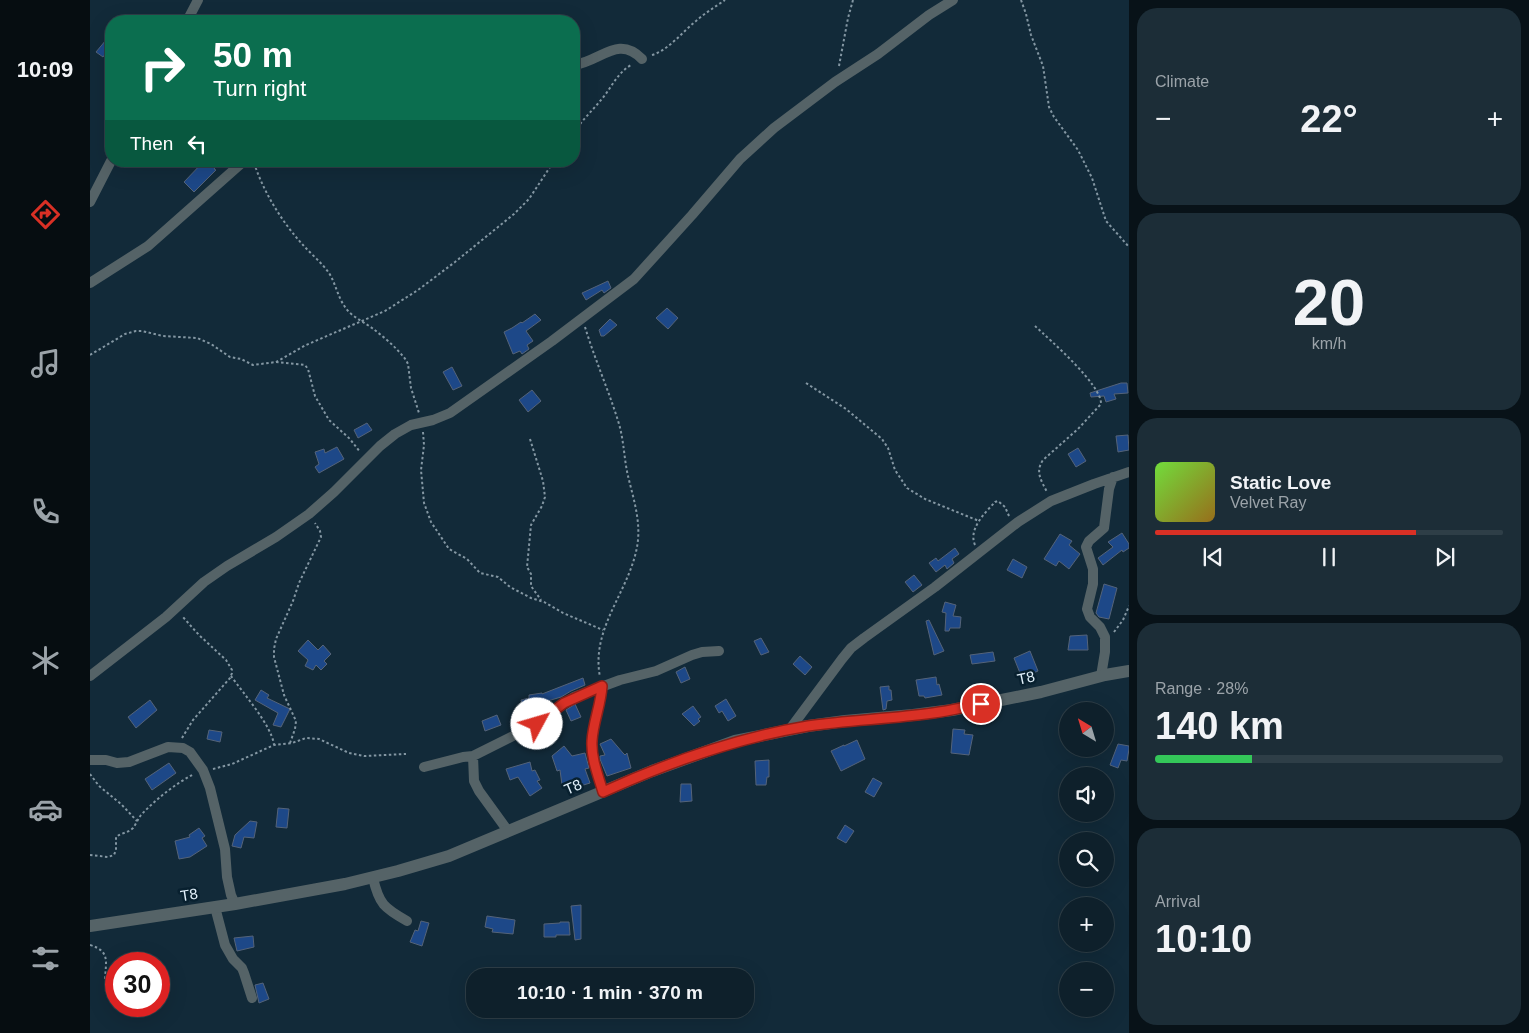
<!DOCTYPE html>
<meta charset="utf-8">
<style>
:root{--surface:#0e202b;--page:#1c2d37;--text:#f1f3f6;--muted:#9ba3a9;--line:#2e3e47;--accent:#d93025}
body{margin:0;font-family:Arial,sans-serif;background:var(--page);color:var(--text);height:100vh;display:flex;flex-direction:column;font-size:19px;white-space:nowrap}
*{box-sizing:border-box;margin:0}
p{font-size:16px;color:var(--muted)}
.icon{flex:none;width:28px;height:28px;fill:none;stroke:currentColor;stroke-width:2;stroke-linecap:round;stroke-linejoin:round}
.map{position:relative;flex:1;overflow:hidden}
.sheet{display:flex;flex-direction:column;gap:8px;padding:8px;background:#081218;width:400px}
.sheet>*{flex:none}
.banner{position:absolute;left:15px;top:15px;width:475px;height:152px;border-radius:20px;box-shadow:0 5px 20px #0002,0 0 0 1px var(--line);background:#0b6e4f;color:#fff;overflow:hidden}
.needle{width:32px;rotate:322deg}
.tools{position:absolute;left:969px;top:702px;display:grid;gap:10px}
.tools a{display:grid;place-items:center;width:55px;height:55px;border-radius:50%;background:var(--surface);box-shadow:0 5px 20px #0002,0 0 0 1px var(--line);font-size:25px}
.speed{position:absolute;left:15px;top:952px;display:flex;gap:10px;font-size:25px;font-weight:700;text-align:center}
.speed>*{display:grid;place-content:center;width:65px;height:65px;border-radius:50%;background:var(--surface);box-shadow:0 5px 20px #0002,0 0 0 1px var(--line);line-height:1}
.speed .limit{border:8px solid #d22;background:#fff;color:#111}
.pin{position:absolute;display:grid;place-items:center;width:42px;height:42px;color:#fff;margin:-21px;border:2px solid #fff;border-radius:50%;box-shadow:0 1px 5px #0007}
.me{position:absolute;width:55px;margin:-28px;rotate:51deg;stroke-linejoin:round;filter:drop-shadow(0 0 4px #0008)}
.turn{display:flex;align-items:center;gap:18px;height:105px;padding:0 25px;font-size:22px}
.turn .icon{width:65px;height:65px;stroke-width:2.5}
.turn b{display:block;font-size:35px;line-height:42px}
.then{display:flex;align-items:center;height:48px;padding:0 25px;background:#0003;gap:10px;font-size:19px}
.big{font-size:38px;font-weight:600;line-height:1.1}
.sheet .widget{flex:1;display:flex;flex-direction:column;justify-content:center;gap:8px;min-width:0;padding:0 18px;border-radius:20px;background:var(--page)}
.sheet .dial{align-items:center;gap:0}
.dial b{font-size:65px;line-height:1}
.song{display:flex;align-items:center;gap:15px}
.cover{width:60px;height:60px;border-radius:8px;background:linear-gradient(135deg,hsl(100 70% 55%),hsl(40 70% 35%))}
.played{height:5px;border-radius:2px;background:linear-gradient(90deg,var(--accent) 75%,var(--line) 75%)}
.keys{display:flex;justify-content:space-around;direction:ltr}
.heat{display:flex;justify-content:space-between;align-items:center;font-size:28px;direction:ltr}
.charge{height:8px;border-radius:4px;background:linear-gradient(90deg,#34c759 28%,var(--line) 0)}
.trip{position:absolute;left:376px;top:968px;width:288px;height:50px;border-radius:20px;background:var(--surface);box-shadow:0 5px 20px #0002,0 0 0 1px var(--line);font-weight:600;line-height:50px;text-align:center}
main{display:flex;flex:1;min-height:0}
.dock{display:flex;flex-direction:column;width:90px;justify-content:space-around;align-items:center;background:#060d11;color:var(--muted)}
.dock .icon{width:35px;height:35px}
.dock .selected{color:var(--accent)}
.dock b{font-size:22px;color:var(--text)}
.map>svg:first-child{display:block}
</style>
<main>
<nav class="dock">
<b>10:09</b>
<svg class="icon selected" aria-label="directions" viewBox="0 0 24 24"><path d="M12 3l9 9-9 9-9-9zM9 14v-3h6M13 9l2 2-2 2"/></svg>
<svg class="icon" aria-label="music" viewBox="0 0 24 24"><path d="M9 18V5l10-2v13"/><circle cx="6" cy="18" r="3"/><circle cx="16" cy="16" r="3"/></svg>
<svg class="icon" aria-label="phone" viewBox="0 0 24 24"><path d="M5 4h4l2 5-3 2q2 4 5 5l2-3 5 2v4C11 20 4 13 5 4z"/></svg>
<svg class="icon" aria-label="climate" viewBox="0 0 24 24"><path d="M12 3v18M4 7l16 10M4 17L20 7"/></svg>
<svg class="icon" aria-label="car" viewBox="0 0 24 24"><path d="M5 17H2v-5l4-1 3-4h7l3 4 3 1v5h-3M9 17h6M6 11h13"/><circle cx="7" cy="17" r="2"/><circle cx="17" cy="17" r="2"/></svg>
<svg class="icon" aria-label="filters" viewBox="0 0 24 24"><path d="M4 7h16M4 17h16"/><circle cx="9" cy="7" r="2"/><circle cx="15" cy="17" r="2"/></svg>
</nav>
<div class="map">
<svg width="1039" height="1033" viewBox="0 0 1039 1033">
<rect width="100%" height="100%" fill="#122a39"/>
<path fill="#1d4888" stroke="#546379" d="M21 34V46L13 57 6 52Z
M114 161H131L124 169 126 170 104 192 94 182Z
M518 281 521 288 514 293 512 290 496 300 492 293Z
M577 308 588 318 578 329 566 318Z
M445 314 451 320 436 331 443 341 437 345 439 349 432 354 430 351 423 354 414 332 422 328 431 322 432 323Z
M520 319 527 325 514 336H511L509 330Z
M362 367 372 386 363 390 353 372Z
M1031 383H1037L1038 393 1024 394 1026 399 1016 402 1014 396 1001 397 1000 393Z
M442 390 451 401 438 412 429 400Z
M277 423 282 430 268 438 264 430Z
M1038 435 1039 450 1028 452 1026 436Z
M247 447 254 459 229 473 225 467 229 464 225 452 234 449 235 453Z
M988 448 996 461 986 467 978 454Z
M1032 533 1039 544V548L1033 552 1032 550 1013 565 1008 558 1023 547 1018 542Z
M970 534 982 541 979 545 990 554 979 569 969 561 966 566 954 559Z
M865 548 869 554 862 559 864 563 857 569 855 565 846 572 839 563 846 558 848 561Z
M923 559 937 567 932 578 917 570Z
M824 575 832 585 823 592 815 582Z
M1014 584 1027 588 1019 619 1009 617 1006 613Z
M855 602 866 605 863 616 871 617 870 628H860L859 631H855L856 613 852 612Z
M839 620 854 651 844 655 836 621Z
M997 635 998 650H978L980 636Z
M671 638 679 652 671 655 664 641Z
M218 640 228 650 233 645 241 654 234 661 237 664 231 670 226 665 223 670 215 666 218 660 208 651Z
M940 651 948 671 932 678 924 658Z
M903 652 905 661 882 664 880 655Z
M710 656 722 667 715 675 703 664Z
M595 667 600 679 591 683 586 672Z
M846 677 847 685 849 684 852 695 835 698 834 696H829L826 680Z
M493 678 495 685 481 691 471 697 451 703 453 710 443 718 441 719 438 708 433 709 431 700 439 698V695L452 693V694Z
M799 686V690H801L802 700 797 701 796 709 793 710 790 687Z
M171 690 179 695 177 698 200 709 191 727 183 725 188 713 165 700Z
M636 699 646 716 638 721 632 711 629 713 625 706Z
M60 700 67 710 46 728 38 717Z
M485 704 491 717 481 721 476 710Z
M603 706 611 717 608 719 610 721 604 726 592 714Z
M407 715 411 725 395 731 392 721Z
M863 729 875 730 874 734 883 735 879 755 861 753Z
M119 730 132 732 130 742 117 739Z
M521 739 533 753 535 755 537 753 541 768 517 776 510 759V756L515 755 510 744Z
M767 740 775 759 751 771 741 751 754 745V746Z
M1028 744 1039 746V749L1037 761 1031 760 1028 768 1020 765Z
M474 746 482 756 495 753 499 768 495 769 500 783 487 787 486 783 472 785 470 770 467 771 462 756Z
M679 760V777H677L676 785H666L665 761Z
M440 762 442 771 445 770 450 780 447 781 452 788 440 796 428 777 420 780 416 769Z
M79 763 86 773 62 790 55 779Z
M783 778 792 783 784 797 775 792Z
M591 784H601L602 801 590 802Z
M188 808 199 809 197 828 186 827Z
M160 821 167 822 164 838 154 837 151 848 142 846 145 835Z
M755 825 764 831 756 843 747 838Z
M109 828 115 836 112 838 117 846 100 857 89 859 85 841 100 837 99 835Z
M491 905V939L485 940 481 906Z
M397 916 425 920 423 934 402 932 403 929 395 927Z
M331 921 339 923 332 946 320 942 325 930 328 931Z
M470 922H479L480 935H466V937H454V924L470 923Z
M163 936 164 947 147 951 144 938Z
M173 983 179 999 169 1003 165 985Z"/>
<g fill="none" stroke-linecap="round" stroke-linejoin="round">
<path stroke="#8497a3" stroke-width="2" stroke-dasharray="2.5 2.5" stroke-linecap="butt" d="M931 0 936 14 941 35 953 66 959 107 964 117 988 150 1002 178 1016 221 1039 247
M562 55C579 50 592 32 606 21 615 13 625 7 635 0
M749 66 758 18 763 0
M484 132C493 119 505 108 515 95 523 84 529 72 541 65
M164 163C174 193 192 222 213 245 221 254 232 263 239 273 247 286 248 301 260 313 267 319 275 323 282 328 294 337 307 348 316 360L318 364 321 388 329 413
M945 326C960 340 1012 385 1011 404L988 429 953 460C945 472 951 480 957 492
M495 327C505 360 519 391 529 424 534 441 534 459 538 476 543 497 550 518 548 540 543 588 500 626 510 677
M0 355 35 334 46 331H52L73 336 107 338 121 344 140 357 151 359 163 365 186 362 215 365 218 369 225 396 239 420 260 439 270 452
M186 362 216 345 295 311 328 290 365 262 424 214 439 199 464 161
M716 383 756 409 792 439 798 448 805 470 817 488 835 499 889 521
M333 432 334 445 331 470 334 503 341 522 359 549 377 559 390 573 408 577 420 587 441 598 454 602 473 613 513 630
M440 439 453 481 455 497 452 506 441 525 437 567 441 574V586L451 600
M885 545C878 529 895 513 905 502L908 501 915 507 919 516
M1024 632 1033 620 1039 606
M141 676C153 693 182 726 184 745
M92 738 103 720 140 678 142 673V670L136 660 109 635 92 616
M200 743 205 729 206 721 194 695 184 657V649L186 639 203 601 209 583 231 537 230 531 225 523
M123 769 142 764 184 745 202 743 216 738 229 739 259 753 274 756 316 754
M0 774 9 786 31 804 47 821
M0 855 18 857 24 855 26 850V837C31 833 38 833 43 828 46 824 48 819 51 815 66 799 85 784 104 774
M0 945C20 951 16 961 15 979"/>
<path stroke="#556367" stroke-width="10" d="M97 21 108 0
M484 65C510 62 528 34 552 59
M0 202 21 161
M0 283 58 246 154 161
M0 676 76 617 114 582 137 566 186 537 219 514 244 492 290 446 305 434 321 425 343 420 360 413 462 341 544 279 602 215 650 159 684 128 745 82 788 54 839 15 863 0
M1011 676 1015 652V637L1010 627 1000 617 997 609 1003 584V569L996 547 999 541 1014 528 1019 489 1023 477
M512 686C511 705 503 722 502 741 501 758 508 775 513 792
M700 729 752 659 761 648 774 638 845 587 928 522 961 501 1004 484 1039 472
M383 756 384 781 389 791 418 831
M0 760H16L27 763 39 762 78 747 93 748 100 752 113 770 120 788 135 849 137 877 141 895 145 904
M334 767 373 757 383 756 447 724 464 710 484 697 530 680 566 671 602 655 612 652 629 651
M283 878C289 904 294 908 317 921
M125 907 135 945 143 959 152 968 154 973 162 998"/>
<path stroke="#556367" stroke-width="12" d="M0 926 145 904 255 884 308 871 359 856 562 771 645 741 718 726 755 721 823 715 862 710 951 692 1015 675 1039 671"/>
</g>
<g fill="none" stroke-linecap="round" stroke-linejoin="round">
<g stroke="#8d1f18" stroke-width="12">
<path id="route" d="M447 724 474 703 512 686C511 705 503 722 502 741 501 758 508 775 513 792 579 762 646 738 718 726 759 720 801 719 843 713 859 711 875 707 891 704"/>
</g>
<use href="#route" stroke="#d93025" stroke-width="9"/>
</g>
<g text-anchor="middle" stroke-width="5" stroke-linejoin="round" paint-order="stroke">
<g font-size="15" fill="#e1f0fa" stroke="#08202f">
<text transform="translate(936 678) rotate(-12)" y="5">T8</text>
<text transform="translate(483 787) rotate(-23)" y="5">T8</text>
<text transform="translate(99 895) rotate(-9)" y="5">T8</text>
</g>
</g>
</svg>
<div class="tools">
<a><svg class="needle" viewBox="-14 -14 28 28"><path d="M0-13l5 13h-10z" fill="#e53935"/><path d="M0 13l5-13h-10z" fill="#9ba3a9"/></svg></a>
<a><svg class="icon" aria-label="sound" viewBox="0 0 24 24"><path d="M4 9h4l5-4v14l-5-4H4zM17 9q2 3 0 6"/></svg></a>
<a><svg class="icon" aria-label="search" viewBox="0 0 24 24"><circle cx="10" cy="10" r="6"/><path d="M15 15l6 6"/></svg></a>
<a>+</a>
<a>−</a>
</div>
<div class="speed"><div class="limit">30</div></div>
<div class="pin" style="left:891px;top:704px;background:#d93025"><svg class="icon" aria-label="arrive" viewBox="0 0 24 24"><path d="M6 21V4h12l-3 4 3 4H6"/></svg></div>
<svg class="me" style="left:447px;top:724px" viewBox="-20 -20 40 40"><circle r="19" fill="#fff"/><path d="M0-13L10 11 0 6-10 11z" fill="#d93025"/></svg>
<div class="trip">10:10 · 1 min · 370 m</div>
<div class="banner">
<div class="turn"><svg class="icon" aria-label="right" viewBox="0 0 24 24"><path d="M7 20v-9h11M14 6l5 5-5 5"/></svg><div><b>50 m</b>Turn right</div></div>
<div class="then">Then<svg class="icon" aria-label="left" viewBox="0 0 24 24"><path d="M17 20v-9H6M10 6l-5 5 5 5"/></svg></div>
</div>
</div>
<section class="sheet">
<div class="widget"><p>Climate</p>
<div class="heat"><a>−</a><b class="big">22°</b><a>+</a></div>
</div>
<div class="widget dial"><b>20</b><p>km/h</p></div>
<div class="widget">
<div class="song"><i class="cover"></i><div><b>Static Love</b><p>Velvet Ray</p></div></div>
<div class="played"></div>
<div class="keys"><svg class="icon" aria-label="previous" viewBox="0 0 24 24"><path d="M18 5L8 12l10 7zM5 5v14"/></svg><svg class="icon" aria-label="pause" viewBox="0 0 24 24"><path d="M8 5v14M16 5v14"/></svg><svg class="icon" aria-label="next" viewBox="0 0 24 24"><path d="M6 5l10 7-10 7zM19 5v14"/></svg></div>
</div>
<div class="widget"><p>Range · 28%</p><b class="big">140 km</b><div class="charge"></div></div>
<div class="widget"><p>Arrival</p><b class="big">10:10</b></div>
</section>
</main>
